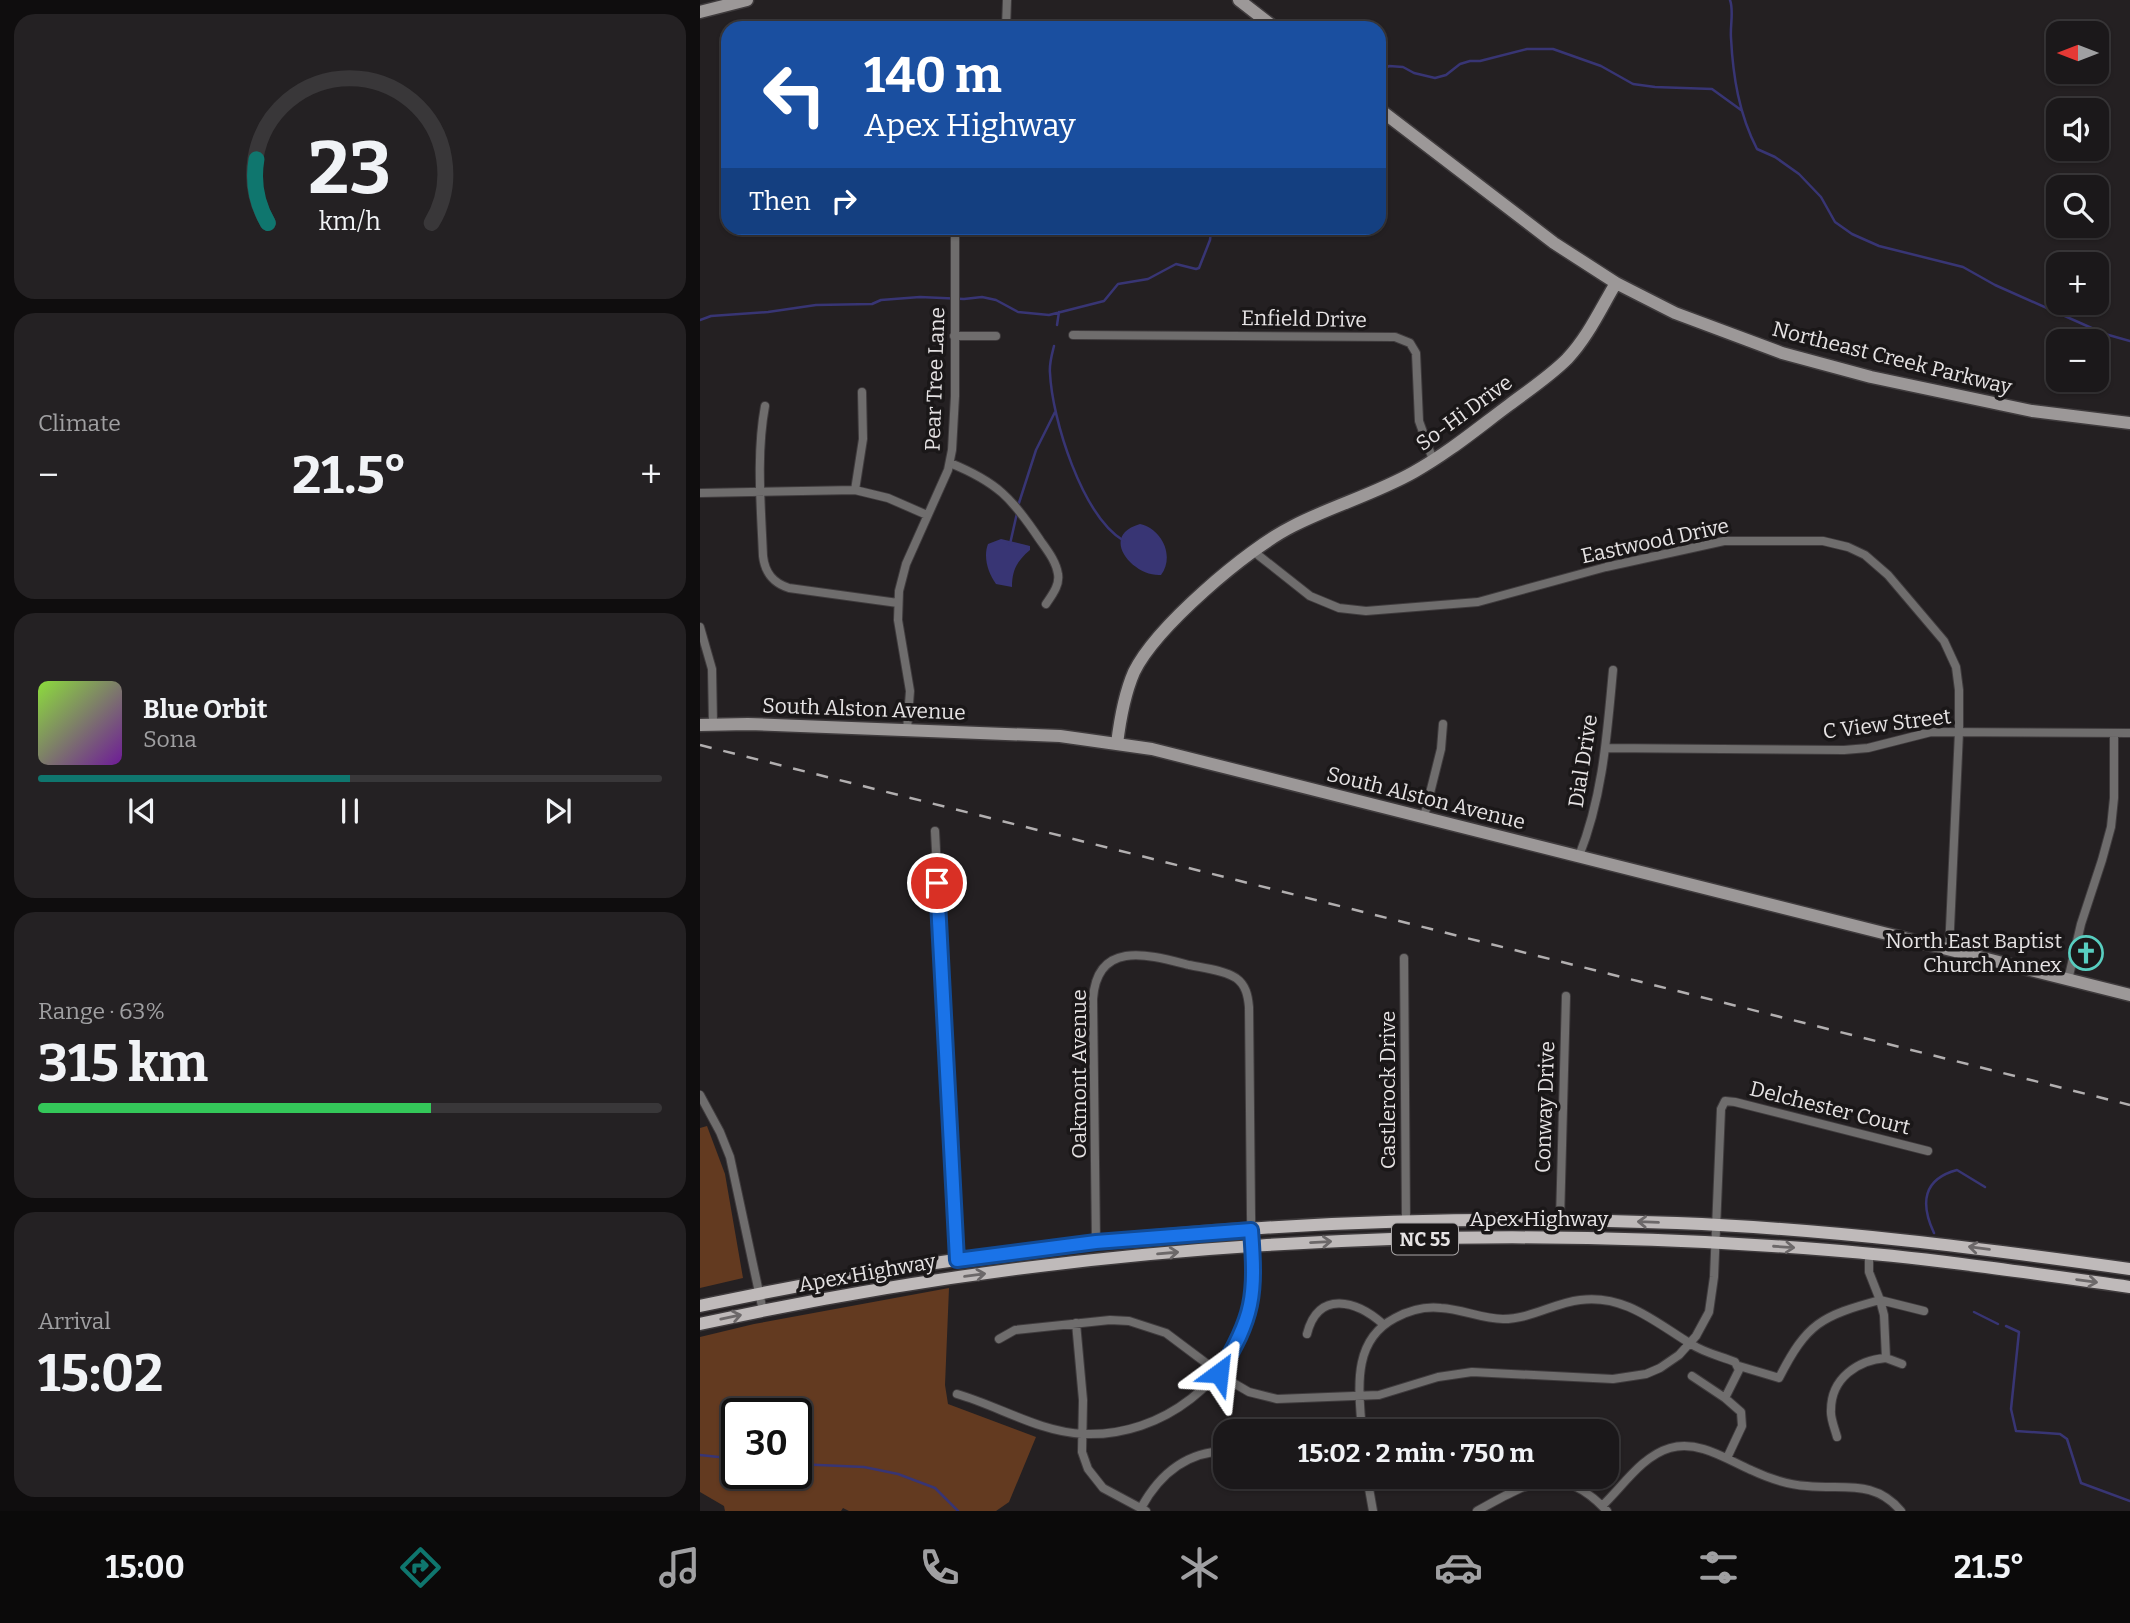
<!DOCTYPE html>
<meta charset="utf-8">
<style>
:root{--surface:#1b181a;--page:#242123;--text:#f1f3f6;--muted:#a0a0a2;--line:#393739;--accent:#0f766e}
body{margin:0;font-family:Bitter,serif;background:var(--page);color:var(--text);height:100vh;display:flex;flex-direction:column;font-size:26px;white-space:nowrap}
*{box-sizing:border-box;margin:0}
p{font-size:23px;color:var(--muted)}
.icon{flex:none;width:38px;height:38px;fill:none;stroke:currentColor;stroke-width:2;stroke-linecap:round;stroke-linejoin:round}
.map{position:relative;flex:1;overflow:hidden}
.sheet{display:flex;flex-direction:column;gap:14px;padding:14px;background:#0f0d0e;width:700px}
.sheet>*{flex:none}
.guide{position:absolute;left:21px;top:21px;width:665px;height:214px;border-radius:21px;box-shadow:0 2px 5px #0004,0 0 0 2px var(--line);background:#1a4fa0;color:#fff;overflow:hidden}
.needle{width:46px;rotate:270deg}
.fabs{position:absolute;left:1346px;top:21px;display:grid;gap:14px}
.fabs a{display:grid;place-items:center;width:63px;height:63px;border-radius:14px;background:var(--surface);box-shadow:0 2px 5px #0004,0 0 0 2px var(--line);font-size:35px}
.speed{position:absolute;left:21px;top:1398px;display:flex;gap:14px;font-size:35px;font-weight:700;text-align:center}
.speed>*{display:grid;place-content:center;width:91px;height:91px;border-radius:50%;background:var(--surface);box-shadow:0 2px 5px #0004,0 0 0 2px var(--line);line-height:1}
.speed .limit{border:4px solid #111;border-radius:10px;background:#fff;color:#111}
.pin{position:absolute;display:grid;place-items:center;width:60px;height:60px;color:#fff;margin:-30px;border:4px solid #fff;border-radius:50%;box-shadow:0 2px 7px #0007}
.me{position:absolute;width:77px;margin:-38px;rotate:30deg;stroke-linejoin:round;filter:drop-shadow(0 0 5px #0008)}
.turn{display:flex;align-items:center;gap:24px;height:147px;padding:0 28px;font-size:32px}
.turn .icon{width:91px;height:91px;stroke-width:2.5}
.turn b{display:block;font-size:49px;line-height:60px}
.then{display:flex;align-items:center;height:66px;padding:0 28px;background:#0003;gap:14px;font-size:26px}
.big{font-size:52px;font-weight:700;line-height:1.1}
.sheet .widget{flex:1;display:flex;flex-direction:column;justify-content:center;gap:10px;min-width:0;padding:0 24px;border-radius:21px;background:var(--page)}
.sheet .dial{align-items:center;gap:0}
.dial svg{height:182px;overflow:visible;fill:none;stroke:var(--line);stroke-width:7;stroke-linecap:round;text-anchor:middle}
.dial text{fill:var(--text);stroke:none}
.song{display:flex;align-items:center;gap:21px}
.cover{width:84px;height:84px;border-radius:10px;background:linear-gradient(135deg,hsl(90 70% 55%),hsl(280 70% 35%))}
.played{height:7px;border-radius:4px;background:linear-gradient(90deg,var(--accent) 50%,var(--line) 50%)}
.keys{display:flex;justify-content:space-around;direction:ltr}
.heat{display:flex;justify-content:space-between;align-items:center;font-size:38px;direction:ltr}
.charge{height:10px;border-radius:5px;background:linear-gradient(90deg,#34c759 63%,var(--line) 0)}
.trip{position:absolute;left:513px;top:1419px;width:406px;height:70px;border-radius:21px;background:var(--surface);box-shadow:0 2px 5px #0004,0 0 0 2px var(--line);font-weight:700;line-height:70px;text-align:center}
.tabs{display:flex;height:112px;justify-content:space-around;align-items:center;background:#0b0a0a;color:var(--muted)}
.tabs .icon{width:49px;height:49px}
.tabs .current{color:var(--accent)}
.tabs b{font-size:32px;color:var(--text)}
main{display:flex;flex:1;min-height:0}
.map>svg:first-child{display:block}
</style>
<main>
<section class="sheet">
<div class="widget dial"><svg viewBox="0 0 100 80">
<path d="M14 69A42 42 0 1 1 86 69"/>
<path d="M14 69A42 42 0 0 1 9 41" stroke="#0f766e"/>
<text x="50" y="56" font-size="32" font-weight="700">23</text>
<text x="50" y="72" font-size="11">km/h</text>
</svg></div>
<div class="widget"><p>Climate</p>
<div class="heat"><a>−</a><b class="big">21.5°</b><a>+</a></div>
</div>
<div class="widget">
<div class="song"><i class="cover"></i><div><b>Blue Orbit</b><p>Sona</p></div></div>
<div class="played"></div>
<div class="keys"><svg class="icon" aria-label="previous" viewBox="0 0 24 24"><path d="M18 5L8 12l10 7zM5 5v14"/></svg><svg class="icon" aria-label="pause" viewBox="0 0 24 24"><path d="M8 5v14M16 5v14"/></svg><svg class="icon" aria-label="next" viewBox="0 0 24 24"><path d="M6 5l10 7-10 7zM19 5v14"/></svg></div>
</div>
<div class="widget"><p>Range · 63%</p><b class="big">315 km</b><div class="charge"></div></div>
<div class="widget"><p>Arrival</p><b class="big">15:02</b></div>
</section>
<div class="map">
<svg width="1430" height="1511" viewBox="0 0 1430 1511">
<rect width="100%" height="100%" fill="#242022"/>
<path fill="#633a20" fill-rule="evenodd" d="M7 1126 25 1174 43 1278 0 1288V1128Z
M249 1288 245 1385 248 1404 336 1437 309 1502 296 1511H149L143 1508 141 1511H25L24 1506 0 1492V1337L54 1324ZM37 1414H96V1474H37Z"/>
<path fill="#383574" d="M440 524C462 529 475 556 461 575 433 577 398 536 440 524Z
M301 539 330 546V550C317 561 312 570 312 587L296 584C288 573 283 557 288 544Z"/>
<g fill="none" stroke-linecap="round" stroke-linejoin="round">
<path stroke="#383574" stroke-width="2.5" d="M1030 0C1034 11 1030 25 1031 38 1033 77 1039 114 1057 149L1075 157 1099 174 1121 197 1135 222 1152 234 1179 246 1263 267 1295 285 1405 334 1430 341
M679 73 689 66 703 67 714 73 735 78 746 75 760 64 770 61H780L827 49H853L901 66 933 84 955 87 1012 89 1041 110
M489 228H498
M0 320 11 316 68 312 116 305 172 304 181 300 220 297 264 299 282 297 296 300 318 312 349 315 404 301 418 284 448 279 476 264 496 269 499 268 510 240 511 231 508 228
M357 325 359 312
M354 346C352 354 349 364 350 373 352 419 382 516 424 541
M318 506 336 450 355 412
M310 544 317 513
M1234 1233C1220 1203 1223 1179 1257 1170L1285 1187
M1274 1312 1298 1324
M1306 1326 1319 1332 1311 1409 1316 1431 1360 1434 1367 1439 1381 1483 1430 1501
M0 1455 37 1459
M96 1464 164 1467 198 1474 235 1488 258 1511"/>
<g stroke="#3f3b3d" stroke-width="10">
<path id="street" d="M306 28 307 0
M373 335 695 337 710 343 716 353 719 421 733 460
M254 336H296
M65 406C56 454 61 507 63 556 65 573 73 583 89 588L198 603
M250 463C297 482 312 498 340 540 347 550 356 561 358 574 360 585 352 595 346 604
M155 490 163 439 162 392
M0 493 155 490 188 498 227 515
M553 551 610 596 639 608 666 611 778 602 906 567 1024 541H1123L1148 547 1165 555 1188 575 1244 641 1256 667 1259 690V732L1249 950
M0 627 12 669 13 724
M207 730 210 691 198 620 199 591 206 564 248 470 252 450 255 396V228
M906 748 1144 750 1168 748 1231 732 1430 733
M724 817 741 749 743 724
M235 831 257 1260
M879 856C903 796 907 734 913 670
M704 958 706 1221
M1368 980 1381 924 1402 860 1411 827 1414 798V733
M0 1095 20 1132 30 1157 63 1311
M860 1220 866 996
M376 1323 383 1400 382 1452 388 1469 403 1488 446 1511
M607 1334C618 1289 657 1301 683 1324
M299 1339 315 1330 410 1320 429 1321 466 1333 530 1381 549 1392 577 1399 679 1395 738 1377 772 1372 913 1379 946 1374 960 1368 979 1355 996 1336 1009 1312 1014 1277 1021 1109 1025 1101 1035 1102 1228 1151
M1186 1358 1202 1364
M1039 1366 1079 1378C1107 1323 1121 1316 1180 1300L1169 1272V1254
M992 1376 1025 1398 1041 1412 1042 1426 1027 1458
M257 1394C299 1406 339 1432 384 1434 463 1437 534 1380 552 1305 559 1276 551 1244 551 1215 550 1145 550 1076 549 1007 548 996 546 985 536 978 524 970 504 968 489 965 450 955 397 939 393 999L396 1242
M662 1432C659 1390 651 1341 695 1318 710 1310 724 1306 741 1308 762 1309 782 1319 803 1319 831 1319 854 1303 880 1300 925 1294 956 1323 991 1344 1005 1353 1020 1356 1035 1362L1039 1370 1025 1398
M1137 1437C1135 1429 1130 1418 1131 1410 1131 1378 1158 1360 1186 1358L1184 1315 1180 1300 1224 1311
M667 1477 673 1511
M902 1506C923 1486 942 1456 970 1448 999 1440 1026 1459 1051 1470 1068 1478 1089 1485 1107 1486 1144 1490 1174 1479 1201 1511
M441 1508C459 1475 485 1452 525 1451
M777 1511C828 1483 860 1461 907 1511"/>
</g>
<g stroke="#3f3b3d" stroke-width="15">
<path id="secondary" d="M539 0 575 28
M0 12 47 0
M679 109 854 243 916 283 975 313 1082 353 1171 377 1332 411 1430 423
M0 725 48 724 360 736 452 749 1430 995
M417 744C420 719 424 695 434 672 456 627 547 549 593 526 632 506 675 494 714 472 748 453 778 428 809 405 829 390 850 376 867 359 888 337 901 308 916 283"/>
</g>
<g stroke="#3f3b3d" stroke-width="15">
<path id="primary" d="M0 1306C320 1237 650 1210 977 1223 1129 1229 1280 1248 1430 1269
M0 1324C369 1243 752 1220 1129 1250 1230 1258 1330 1273 1430 1287"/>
</g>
<use href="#street" stroke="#6f6d6d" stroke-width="8"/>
<use href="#secondary" stroke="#9c9898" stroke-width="12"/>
<use href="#primary" stroke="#bfbaba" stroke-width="12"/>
<path stroke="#b2afb0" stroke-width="2.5" stroke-dasharray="12 12" stroke-linecap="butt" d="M0 745 1430 1105"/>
</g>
<defs><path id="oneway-shaft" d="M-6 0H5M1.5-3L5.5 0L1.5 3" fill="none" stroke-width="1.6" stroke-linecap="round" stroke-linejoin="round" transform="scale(1.75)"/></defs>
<g stroke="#6c6869">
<use href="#oneway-shaft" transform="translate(948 1222) rotate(-178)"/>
<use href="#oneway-shaft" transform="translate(621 1242) rotate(-3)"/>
<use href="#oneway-shaft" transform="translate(1084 1247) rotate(4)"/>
<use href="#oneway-shaft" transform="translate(1279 1248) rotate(-173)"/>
<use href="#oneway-shaft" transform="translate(468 1253) rotate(-5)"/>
<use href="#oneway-shaft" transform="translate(275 1275) rotate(-8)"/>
<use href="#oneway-shaft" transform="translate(1387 1281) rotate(8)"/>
<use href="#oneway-shaft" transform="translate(31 1317) rotate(-12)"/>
</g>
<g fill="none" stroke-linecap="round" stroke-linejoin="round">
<g stroke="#114b97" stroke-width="18">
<path id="route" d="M237 883 257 1260 396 1242 551 1230C556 1295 554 1317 519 1373"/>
</g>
<use href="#route" stroke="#1a73e8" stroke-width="12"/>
</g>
<defs>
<g id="church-ring" transform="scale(1.75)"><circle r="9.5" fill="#1a1718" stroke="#58cec0" stroke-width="1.5"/><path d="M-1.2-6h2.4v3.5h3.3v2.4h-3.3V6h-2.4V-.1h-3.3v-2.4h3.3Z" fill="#58cec0"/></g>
</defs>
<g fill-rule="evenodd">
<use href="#church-ring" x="1386" y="953"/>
</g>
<g text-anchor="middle" stroke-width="7" stroke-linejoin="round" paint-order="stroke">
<rect fill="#1a1718" stroke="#a9a6a7" stroke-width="2" x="692" y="1223.5" width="66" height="31" rx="5"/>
<g font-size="19" font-weight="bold" fill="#e6e3e4">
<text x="725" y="1246">NC 55</text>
</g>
<g font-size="21" fill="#e6e3e4" stroke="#1a1718">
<text transform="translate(604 319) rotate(1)" y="7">Enfield Drive</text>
<text transform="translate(1192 358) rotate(14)" y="7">Northeast Creek Parkway</text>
<text transform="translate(235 379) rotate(-88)" y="7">Pear Tree Lane</text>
<text transform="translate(764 413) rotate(-36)" y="7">So-Hi Drive</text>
<text transform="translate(955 541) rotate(-12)" y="7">Eastwood Drive</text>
<text transform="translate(164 709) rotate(2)" y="7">South Alston Avenue</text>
<text transform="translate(1187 724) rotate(-7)" y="7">C View Street</text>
<text transform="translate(883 761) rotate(-81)" y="7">Dial Drive</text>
<text transform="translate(726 798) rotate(14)" y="7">South Alston Avenue</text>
<text transform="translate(379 1074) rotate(-90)" y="7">Oakmont Avenue</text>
<text transform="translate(688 1090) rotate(-90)" y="7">Castlerock Drive</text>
<text transform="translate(845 1107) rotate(-88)" y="7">Conway Drive</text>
<text transform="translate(1130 1108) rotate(14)" y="7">Delchester Court</text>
<text x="839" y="1226">Apex Highway</text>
<text transform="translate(167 1273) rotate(-10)" y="7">Apex Highway</text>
</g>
<g font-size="21" fill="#e6e3e4" stroke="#1a1718" text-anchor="end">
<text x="1362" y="948">North East Baptist<tspan x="1362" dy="24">Church Annex</tspan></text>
</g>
</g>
</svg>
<div class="fabs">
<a><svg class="needle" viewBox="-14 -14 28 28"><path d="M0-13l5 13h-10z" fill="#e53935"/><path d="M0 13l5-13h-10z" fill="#a0a0a2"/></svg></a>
<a><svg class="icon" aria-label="sound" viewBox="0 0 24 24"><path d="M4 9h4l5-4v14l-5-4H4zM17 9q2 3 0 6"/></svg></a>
<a><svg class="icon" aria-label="search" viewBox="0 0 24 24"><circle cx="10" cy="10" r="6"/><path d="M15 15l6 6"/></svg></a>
<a>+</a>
<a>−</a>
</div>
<div class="speed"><div class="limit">30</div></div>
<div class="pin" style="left:237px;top:883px;background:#d93025"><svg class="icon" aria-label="arrive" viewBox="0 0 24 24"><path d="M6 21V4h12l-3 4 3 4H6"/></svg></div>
<svg class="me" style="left:519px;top:1373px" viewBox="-20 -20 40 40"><path d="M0-17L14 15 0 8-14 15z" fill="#1a73e8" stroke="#fff" stroke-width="4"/></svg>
<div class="trip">15:02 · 2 min · 750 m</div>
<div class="guide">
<div class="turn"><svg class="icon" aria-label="left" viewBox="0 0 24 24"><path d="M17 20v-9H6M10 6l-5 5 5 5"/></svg><div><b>140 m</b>Apex Highway</div></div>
<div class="then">Then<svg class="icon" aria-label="right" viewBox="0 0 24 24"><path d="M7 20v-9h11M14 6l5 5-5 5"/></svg></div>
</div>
</div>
</main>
<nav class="tabs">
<b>15:00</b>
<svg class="icon current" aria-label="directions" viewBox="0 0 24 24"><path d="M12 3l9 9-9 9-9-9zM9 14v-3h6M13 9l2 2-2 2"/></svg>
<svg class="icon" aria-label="music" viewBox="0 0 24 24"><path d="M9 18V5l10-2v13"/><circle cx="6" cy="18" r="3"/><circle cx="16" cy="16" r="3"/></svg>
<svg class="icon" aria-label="phone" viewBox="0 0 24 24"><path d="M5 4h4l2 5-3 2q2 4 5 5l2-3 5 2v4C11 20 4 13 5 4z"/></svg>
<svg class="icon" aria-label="climate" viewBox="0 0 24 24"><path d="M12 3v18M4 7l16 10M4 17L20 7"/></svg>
<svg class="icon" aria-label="car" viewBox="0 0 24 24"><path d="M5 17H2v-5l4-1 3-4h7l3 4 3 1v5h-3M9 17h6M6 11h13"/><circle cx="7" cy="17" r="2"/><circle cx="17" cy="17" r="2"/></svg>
<svg class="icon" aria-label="filters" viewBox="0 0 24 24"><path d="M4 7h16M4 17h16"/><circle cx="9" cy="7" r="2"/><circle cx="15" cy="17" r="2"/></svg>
<b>21.5°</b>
</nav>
